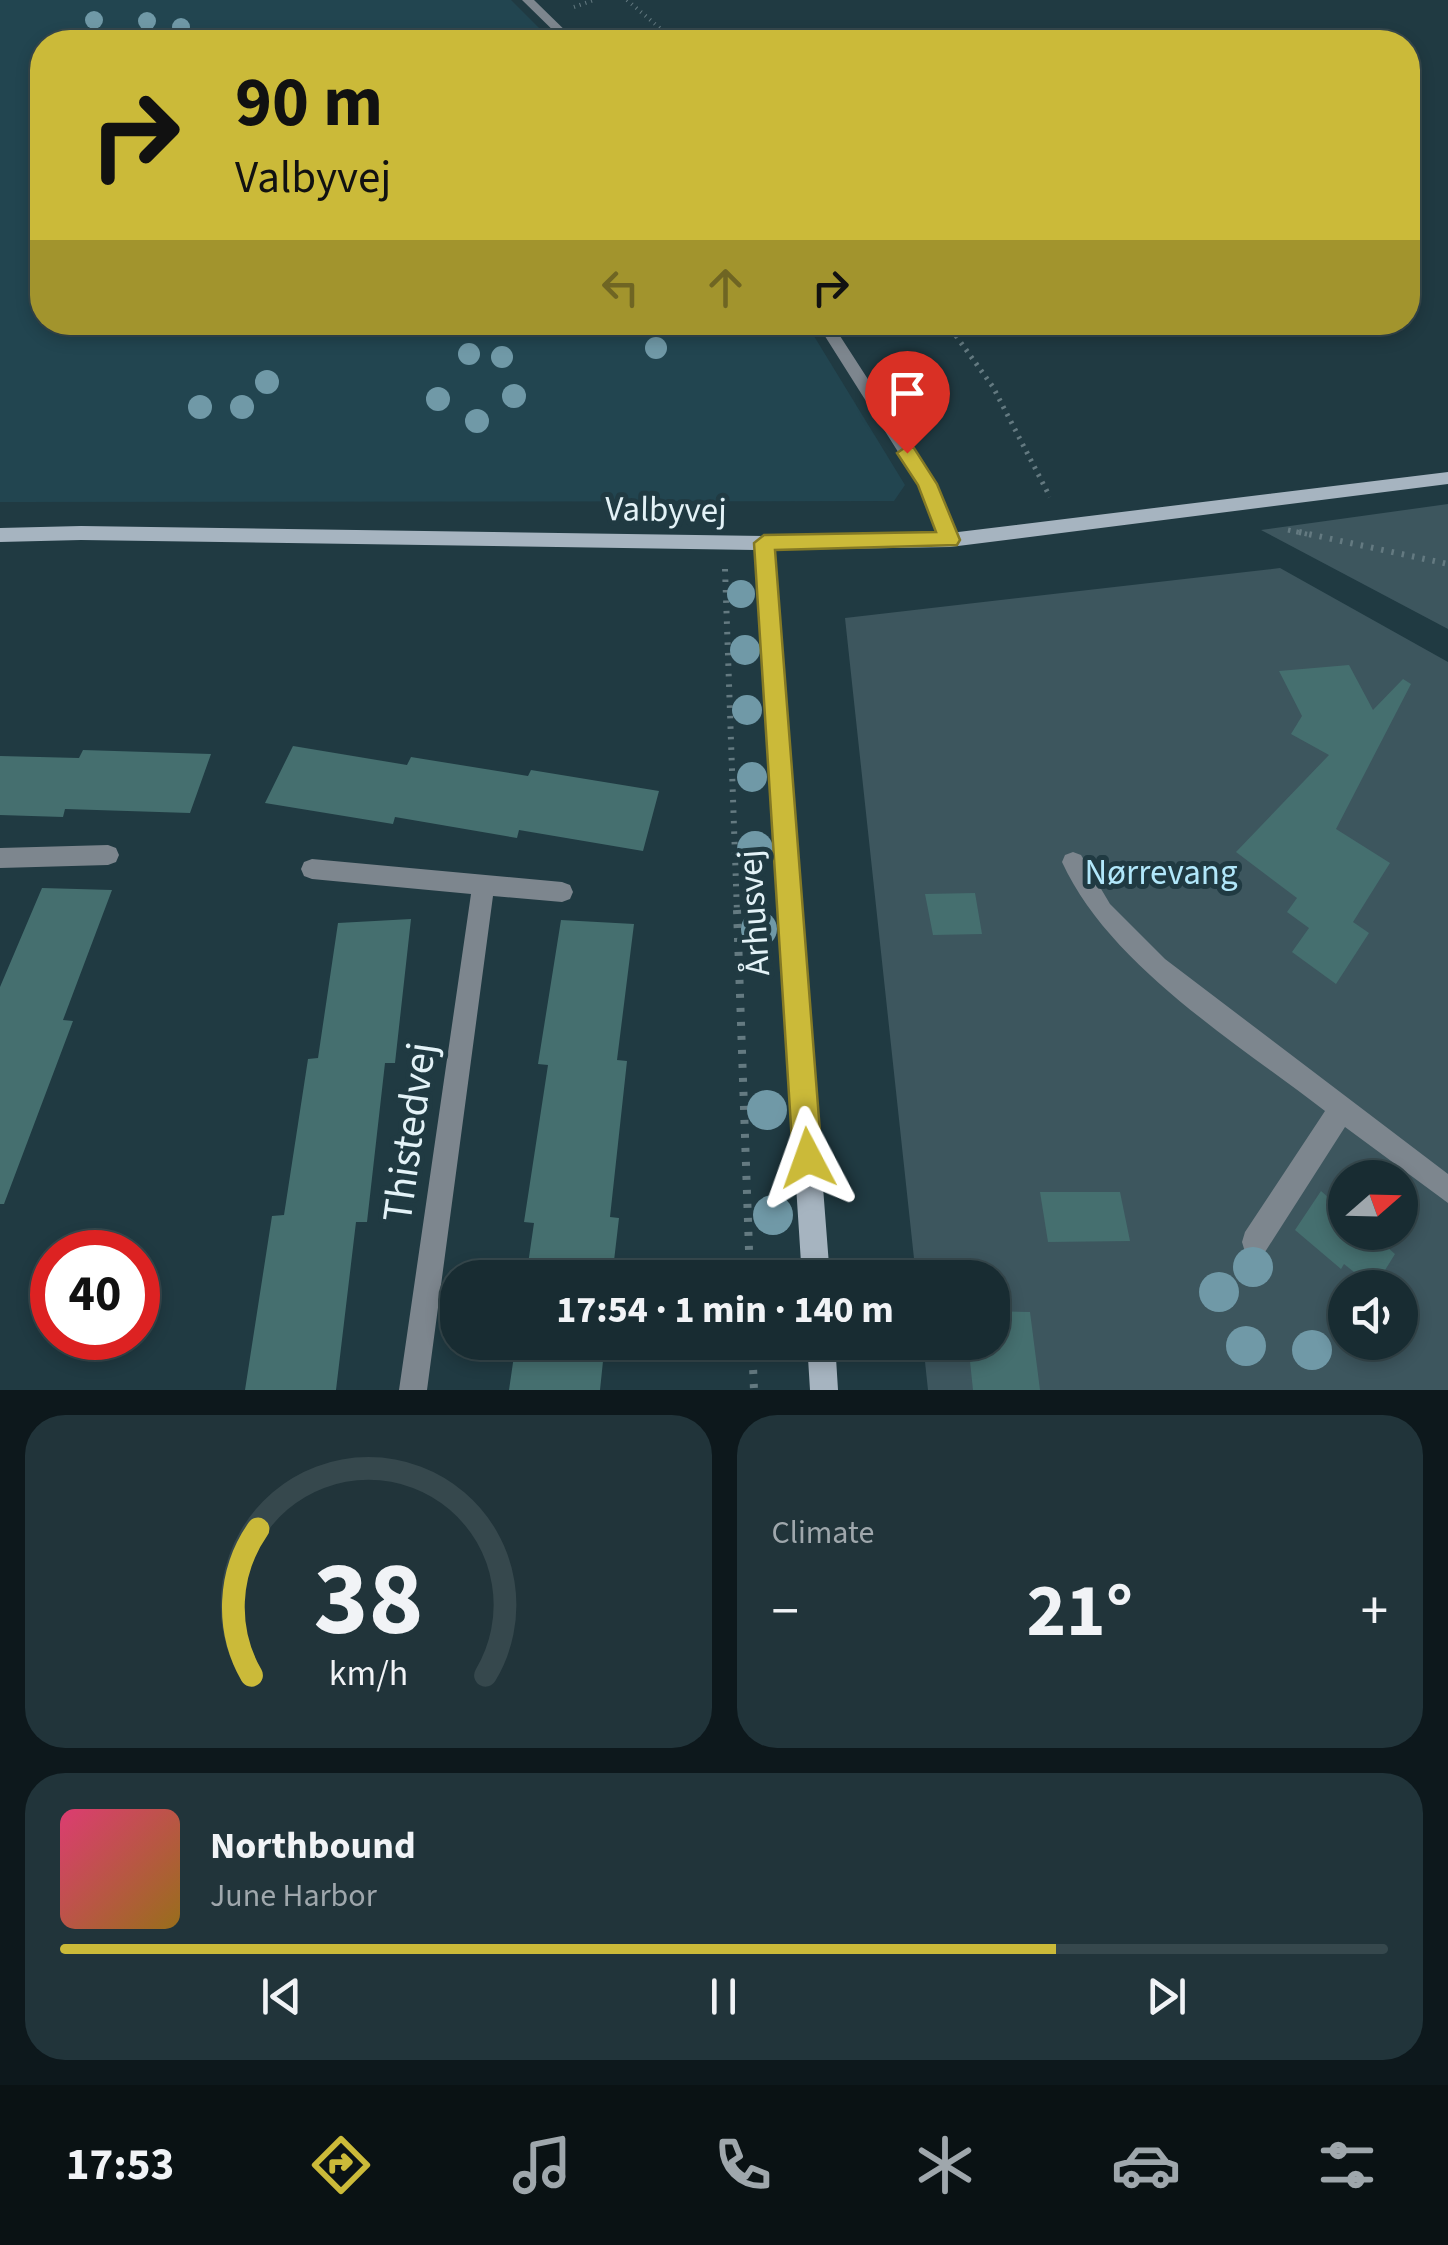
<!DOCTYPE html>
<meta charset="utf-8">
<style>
:root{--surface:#182c32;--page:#21343a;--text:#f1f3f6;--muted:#9fa7ac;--line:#36484d;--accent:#cbba39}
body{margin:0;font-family:"Source Sans 3",sans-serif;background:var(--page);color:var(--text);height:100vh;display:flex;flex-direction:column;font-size:38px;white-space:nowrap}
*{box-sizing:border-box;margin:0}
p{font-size:32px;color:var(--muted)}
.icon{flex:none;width:55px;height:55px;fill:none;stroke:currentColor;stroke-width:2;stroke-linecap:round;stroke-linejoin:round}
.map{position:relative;height:1390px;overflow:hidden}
.panel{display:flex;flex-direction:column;gap:25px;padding:25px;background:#0d181c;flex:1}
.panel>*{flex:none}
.guide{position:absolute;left:30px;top:30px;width:1390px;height:305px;border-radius:40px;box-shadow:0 5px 15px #0003,0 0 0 2px var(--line);background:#cbba39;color:#111;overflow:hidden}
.needle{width:65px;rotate:70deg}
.controls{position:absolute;left:1328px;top:1160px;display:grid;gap:20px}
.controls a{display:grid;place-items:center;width:90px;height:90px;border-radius:50%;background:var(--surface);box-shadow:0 5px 15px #0003,0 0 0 2px var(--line);font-size:50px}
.speed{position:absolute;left:30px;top:1230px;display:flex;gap:20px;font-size:50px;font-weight:700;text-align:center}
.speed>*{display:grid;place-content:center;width:130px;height:130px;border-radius:50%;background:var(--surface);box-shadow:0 5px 15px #0003,0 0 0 2px var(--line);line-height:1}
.speed .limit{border:15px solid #d22;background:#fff;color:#111}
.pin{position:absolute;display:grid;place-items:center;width:85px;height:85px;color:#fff;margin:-102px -42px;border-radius:50% 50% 50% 0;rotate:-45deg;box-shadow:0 0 10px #0007}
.pin .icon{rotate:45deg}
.me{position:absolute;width:110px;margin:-55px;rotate:356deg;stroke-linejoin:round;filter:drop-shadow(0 0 8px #0008)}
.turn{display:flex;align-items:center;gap:35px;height:210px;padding:0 40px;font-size:45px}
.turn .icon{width:130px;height:130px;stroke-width:2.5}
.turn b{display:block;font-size:70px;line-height:85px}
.lanes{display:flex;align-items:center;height:95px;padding:0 40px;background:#0003;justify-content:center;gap:50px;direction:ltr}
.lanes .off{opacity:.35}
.big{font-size:75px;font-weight:700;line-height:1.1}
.panel .widget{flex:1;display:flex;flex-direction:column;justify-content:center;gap:15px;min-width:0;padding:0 35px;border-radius:40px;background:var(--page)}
.panel .dial{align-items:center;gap:0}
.dial svg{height:260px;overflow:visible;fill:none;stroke:var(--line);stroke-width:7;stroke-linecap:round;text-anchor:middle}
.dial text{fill:var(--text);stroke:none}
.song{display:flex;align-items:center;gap:30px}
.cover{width:120px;height:120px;border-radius:15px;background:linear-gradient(135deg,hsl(340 70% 55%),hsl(40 70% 35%))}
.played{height:10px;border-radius:5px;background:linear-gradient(90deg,var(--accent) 75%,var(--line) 75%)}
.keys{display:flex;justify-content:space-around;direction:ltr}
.heat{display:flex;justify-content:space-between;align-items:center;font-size:55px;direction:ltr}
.panel .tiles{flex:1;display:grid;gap:25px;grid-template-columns:1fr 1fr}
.widget:last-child{grid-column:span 2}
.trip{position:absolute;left:440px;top:1260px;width:570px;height:100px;border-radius:40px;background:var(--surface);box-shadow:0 5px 15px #0003,0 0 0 2px var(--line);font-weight:700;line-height:100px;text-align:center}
.menu{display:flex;height:160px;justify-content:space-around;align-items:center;background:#0a1214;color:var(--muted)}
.menu .icon{width:70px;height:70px}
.menu .current{color:var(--accent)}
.menu b{font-size:45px;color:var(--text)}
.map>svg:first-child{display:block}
</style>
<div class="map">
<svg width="1448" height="1390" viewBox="0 0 1448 1390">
<rect width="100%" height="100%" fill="#203a42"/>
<path fill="#224550" d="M0 0H511L553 42H42V322L806 323 905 485 894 501 0 502Z"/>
<path fill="#3d565e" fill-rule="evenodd" d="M1448 504V629L1261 530Z
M1280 568 1448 662V1390H928L923 1343 992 1342V1278L916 1277 845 618ZM1345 1178H1400V1232H1345ZM1345 1288H1400V1342H1345Z"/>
<path fill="#456f6f" d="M1349 665 1373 710 1403 679 1411 684 1336 829 1390 863 1353 922 1369 933 1336 984 1292 952 1309 928 1287 912 1297 898 1236 852 1329 755 1291 734 1302 716 1279 671Z
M293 746 407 765 411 757 528 776 531 770 659 791 643 851 519 830 517 838 395 817 393 824 265 803Z
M83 750 211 754 190 813 65 809 63 817 0 815V756L79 758Z
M42 888 112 890 63 1020 73 1021 4 1204H0V987Z
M975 893 982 934 933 935 925 894Z
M411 919 395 1063H385L367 1222H356L336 1390H245L272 1216 284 1215 308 1059 318 1058 338 923Z
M561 920 634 924 617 1060 627 1061 610 1217 619 1218 612 1278H526L534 1223 524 1222 548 1065 538 1064Z
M1321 1191 1345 1212V1232H1370L1395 1254 1374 1288 1344 1264 1341 1269 1295 1230Z
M1040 1192H1120L1130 1241 1048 1242Z
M992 1311 1030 1312 1040 1390H973L968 1342H992Z
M516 1342H605L600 1390H509Z"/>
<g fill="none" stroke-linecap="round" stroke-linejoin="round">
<path stroke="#647a81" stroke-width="4" stroke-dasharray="1 5" stroke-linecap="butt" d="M627 0 676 42
M574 7 594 0"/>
<path stroke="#647a81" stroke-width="5" stroke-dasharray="2.5 6" stroke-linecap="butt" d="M946 322 993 387 1050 497
M1288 530 1311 535"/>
<path stroke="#647a81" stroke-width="6" stroke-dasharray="2.5 8" stroke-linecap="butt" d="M1299 532 1448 564
M725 569 737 913"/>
<path stroke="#647a81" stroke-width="8" stroke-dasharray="4 10" stroke-linecap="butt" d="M737 910 750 1278
M752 1342 754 1390"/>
<path fill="#7d868e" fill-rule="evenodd" d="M522 0H534L577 42H565Z
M816 322H831L933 480 959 540 956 545H944L919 485Z
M1073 852 1081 855 1110 904 1165 959 1448 1174V1203L1345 1127 1265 1252 1255 1255 1245 1252 1242 1242 1245 1232 1325 1111C1237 1043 1109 965 1062 862L1065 855Z"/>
<path fill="#7d868e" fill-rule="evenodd" d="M108 845 116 848 119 855 116 862 108 865 0 868V848Z
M312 859 562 882 570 885 573 892 570 899 562 902 493 896 427 1390H399L471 894 312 879 304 876 301 869 304 862Z"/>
<path fill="#a6b4c0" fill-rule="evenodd" d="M1448 472V484L950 547 774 550 830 1278H802L755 550 81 540 0 542V528L81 526 764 536 950 533Z
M807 1342H835L838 1390H810Z"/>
</g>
<g fill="#7099a7">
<circle cx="94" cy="20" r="9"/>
<circle cx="147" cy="21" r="9"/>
<circle cx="181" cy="27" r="9"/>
<circle cx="656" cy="348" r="11"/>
<circle cx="469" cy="354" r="11"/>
<circle cx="502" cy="357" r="11"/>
<circle cx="267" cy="382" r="12"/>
<circle cx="514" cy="396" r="12"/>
<circle cx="438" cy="399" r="12"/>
<circle cx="200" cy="407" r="12"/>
<circle cx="242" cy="407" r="12"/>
<circle cx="477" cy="421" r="12"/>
<circle cx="741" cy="594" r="14"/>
<circle cx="745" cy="650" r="15"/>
<circle cx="747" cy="710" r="15"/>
<circle cx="752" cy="777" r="15"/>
<circle cx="755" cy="849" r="18"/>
<circle cx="759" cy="929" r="18"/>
<circle cx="767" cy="1110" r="20"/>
<circle cx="773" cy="1215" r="20"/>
<circle cx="1253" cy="1267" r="20"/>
<circle cx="1219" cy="1292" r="20"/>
<circle cx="1246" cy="1346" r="20"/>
<circle cx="1312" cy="1350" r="20"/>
</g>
<path fill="#cbba39" stroke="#847925" stroke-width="2.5" d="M907 446 914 448 937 484 960 540 957 545 775 550 822 1158 818 1169 808 1173 797 1169 793 1158 754 543 764 535 936 532 918 485 897 453Z"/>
<g text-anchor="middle" stroke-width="10" stroke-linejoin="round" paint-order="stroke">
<g font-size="35" fill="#e3f2f7" stroke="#203a42">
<text transform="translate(666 509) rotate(1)" y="12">Valbyvej</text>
<text transform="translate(753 913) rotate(-94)" y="12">Århusvej</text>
</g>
<g font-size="35" fill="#b1e7fa" stroke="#203a42">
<text x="1161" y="884">Nørrevang</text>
</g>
<g font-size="42" fill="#e3f2f7" stroke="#203a42">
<text transform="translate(408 1132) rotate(-82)" y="15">Thistedvej</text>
</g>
</g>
</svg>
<div class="controls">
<a><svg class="needle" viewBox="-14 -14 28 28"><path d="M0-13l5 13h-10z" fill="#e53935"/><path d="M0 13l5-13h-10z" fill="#9fa7ac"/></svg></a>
<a><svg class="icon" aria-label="sound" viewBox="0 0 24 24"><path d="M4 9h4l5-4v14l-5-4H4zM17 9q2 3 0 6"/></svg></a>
</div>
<div class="speed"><div class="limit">40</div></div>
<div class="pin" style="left:907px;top:453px;background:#d93025"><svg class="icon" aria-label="arrive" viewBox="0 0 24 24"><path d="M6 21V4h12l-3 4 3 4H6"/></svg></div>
<svg class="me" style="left:808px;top:1158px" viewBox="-20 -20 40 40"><path d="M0-17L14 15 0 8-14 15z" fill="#cbba39" stroke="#fff" stroke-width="4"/></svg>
<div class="trip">17:54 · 1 min · 140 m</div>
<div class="guide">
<div class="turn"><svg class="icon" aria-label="right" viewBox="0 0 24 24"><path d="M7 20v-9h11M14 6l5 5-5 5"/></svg><div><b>90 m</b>Valbyvej</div></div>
<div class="lanes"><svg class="icon off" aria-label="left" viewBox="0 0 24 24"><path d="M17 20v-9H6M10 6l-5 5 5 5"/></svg><svg class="icon off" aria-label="ahead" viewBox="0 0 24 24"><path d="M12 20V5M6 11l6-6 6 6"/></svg><svg class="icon" aria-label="right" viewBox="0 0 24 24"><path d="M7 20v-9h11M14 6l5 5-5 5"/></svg></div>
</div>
</div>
<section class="panel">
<div class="tiles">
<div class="widget dial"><svg viewBox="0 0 100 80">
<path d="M14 69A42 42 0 1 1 86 69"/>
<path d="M14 69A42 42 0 0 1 16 24" stroke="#cbba39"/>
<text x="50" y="56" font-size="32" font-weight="700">38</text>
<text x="50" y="72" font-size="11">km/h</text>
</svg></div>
<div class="widget"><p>Climate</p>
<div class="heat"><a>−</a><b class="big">21°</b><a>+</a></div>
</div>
<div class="widget">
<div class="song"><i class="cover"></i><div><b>Northbound</b><p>June Harbor</p></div></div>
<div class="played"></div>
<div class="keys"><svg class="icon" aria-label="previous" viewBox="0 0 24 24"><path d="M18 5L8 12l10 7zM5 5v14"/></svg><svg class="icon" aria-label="pause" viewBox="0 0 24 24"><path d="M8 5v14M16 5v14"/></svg><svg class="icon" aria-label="next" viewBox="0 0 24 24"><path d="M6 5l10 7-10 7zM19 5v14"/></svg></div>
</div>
</div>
</section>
<nav class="menu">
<b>17:53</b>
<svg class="icon current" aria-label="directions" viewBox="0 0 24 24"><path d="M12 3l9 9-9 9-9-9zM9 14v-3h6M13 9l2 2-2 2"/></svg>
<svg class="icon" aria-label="music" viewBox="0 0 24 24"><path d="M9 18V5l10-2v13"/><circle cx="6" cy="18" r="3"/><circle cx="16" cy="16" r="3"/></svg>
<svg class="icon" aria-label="phone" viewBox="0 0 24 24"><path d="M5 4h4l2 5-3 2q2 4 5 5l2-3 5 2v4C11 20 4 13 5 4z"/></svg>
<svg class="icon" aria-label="climate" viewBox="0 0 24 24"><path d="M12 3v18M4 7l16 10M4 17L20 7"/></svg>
<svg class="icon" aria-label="car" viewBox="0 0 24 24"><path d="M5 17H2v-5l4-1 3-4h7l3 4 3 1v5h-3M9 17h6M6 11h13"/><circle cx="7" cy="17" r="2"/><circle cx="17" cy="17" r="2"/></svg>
<svg class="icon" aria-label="filters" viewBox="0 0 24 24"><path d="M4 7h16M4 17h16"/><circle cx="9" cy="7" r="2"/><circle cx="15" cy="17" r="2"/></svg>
</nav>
